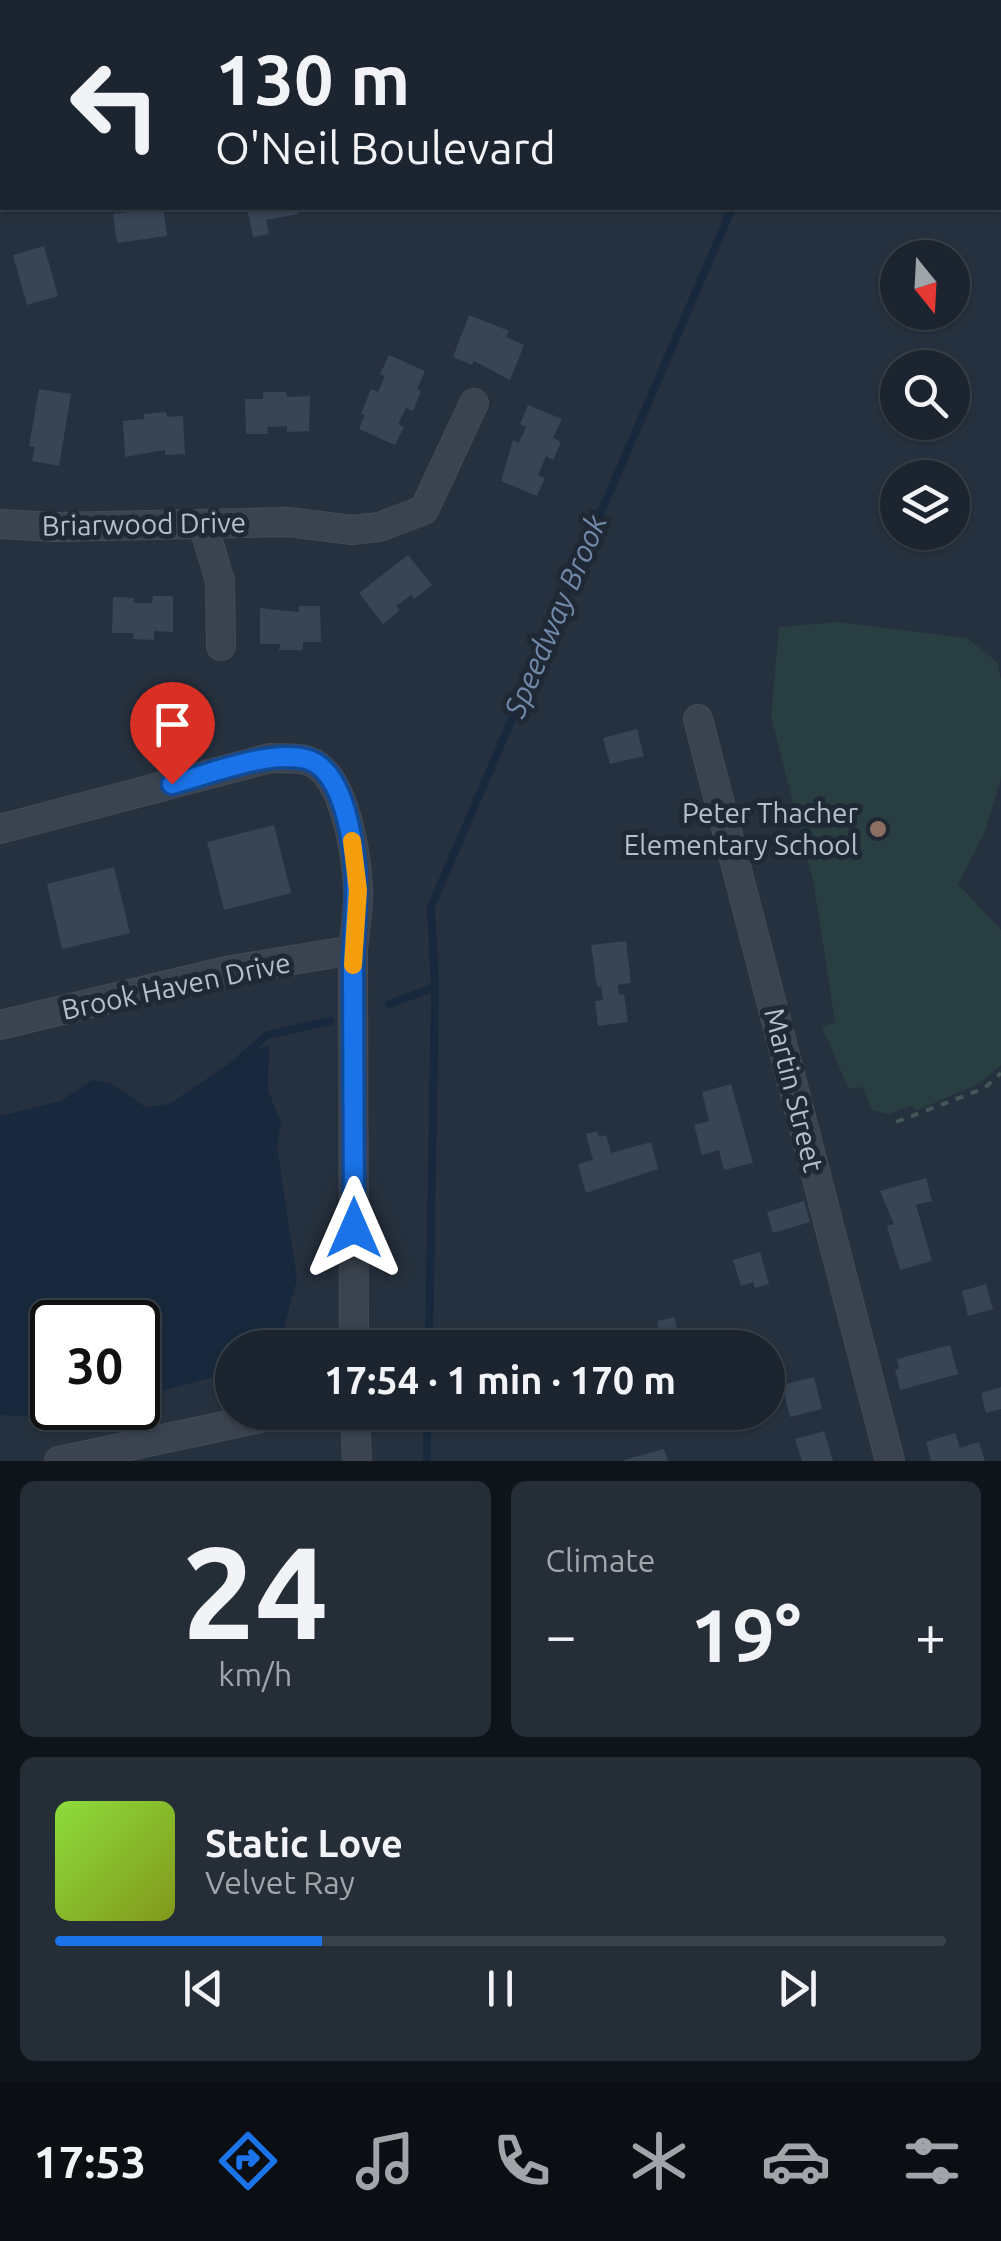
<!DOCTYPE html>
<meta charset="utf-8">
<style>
:root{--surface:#1c252f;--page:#252d37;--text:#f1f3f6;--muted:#a0a5aa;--line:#3a424b;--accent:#1a73e8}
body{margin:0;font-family:Ubuntu,sans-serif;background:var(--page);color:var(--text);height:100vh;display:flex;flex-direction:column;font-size:38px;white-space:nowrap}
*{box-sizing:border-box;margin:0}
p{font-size:32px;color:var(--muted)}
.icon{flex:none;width:55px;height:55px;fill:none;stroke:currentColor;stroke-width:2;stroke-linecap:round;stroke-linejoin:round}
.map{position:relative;height:1461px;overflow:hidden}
.drawer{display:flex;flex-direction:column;gap:20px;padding:20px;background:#0f141a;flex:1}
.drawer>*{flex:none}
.banner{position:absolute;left:0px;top:0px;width:1002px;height:210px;box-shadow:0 2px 8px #0004,0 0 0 2px var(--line);background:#1c252f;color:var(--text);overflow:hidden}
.needle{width:65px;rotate:162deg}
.buttons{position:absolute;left:880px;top:240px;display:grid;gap:20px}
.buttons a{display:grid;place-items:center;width:90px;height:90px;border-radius:50%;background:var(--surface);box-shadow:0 2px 8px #0004,0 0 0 2px var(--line);font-size:50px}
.speed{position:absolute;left:30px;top:1300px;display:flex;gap:20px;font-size:50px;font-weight:700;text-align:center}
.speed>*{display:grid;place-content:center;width:130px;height:130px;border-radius:50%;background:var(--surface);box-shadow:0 2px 8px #0004,0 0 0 2px var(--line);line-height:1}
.speed .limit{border:5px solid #111;border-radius:15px;background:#fff;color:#111}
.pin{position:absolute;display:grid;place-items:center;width:85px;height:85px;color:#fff;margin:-102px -42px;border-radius:50% 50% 50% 0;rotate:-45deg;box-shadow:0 0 10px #0007}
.pin .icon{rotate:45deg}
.me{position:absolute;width:110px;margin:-55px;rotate:0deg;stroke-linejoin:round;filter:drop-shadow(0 0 8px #0008)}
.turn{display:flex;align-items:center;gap:35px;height:210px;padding:0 50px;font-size:45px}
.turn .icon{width:130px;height:130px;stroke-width:2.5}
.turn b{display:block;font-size:70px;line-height:85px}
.big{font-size:75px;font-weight:600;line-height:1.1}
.drawer .card{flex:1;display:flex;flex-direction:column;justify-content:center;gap:15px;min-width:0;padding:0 35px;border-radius:15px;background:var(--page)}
.drawer .dial{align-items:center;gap:0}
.dial b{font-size:130px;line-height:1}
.song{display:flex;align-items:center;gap:30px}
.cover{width:120px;height:120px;border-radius:15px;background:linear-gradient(135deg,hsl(90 70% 55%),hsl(70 70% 35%))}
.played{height:10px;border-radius:5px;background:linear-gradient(90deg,var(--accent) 30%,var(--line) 30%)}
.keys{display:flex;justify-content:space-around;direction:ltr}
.heat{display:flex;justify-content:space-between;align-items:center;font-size:55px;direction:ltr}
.drawer .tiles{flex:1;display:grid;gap:20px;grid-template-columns:1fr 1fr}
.card:last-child{grid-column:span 2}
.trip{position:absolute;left:215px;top:1330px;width:570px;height:100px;border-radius:50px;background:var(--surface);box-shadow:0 2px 8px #0004,0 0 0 2px var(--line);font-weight:600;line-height:100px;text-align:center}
.tabs{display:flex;height:160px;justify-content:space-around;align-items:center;background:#0b0f13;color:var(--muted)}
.tabs .icon{width:70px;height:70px}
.tabs .on{color:var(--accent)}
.tabs b{font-size:45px;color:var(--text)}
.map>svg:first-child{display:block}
</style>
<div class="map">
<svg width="1001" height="1461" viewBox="0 0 1001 1461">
<rect width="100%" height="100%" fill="#26313f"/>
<path fill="#283e40" d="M838 622 967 638 997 662 1001 679V779L984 834 958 884 1001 930V1065L980 1083 916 1111 912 1106 888 1114 872 1110 862 1087 849 1089 822 1028 835 1022 814 885 771 716 779 627Z"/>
<path fill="#19293d" d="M269 1045 268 1090 281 1123 277 1146 297 1279 279 1347 232 1348V1372L138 1397V1322H52V1408H96L55 1418 0 1415V1116L61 1101 92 1080 111 1083 145 1107 169 1104 245 1053Z"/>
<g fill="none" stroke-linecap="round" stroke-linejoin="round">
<path stroke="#19293d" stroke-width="8" d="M820 2 821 0
M389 1004 435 987 431 907 732 208
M241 1058 267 1035 330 1021
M429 1348 435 987
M427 1461V1412"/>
</g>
<path fill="#384555" d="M163 208 167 236 117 243 113 214Z
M247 208H298L299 214 266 220 269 234 253 237Z
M44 246 58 296 27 305 13 255Z
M469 315 509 331 506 337 524 345 510 380 474 361 472 365 453 357Z
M389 355 425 371 417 389 421 391 413 411 406 408 398 424 404 427 395 445 359 429 365 415 361 414 371 389 378 392 385 376 380 374Z
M39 389 71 394 59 466 32 461 35 447 29 446Z
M263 392H286L287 397 310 396 309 431 287 432V426L267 427 268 434H246L245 399H263Z
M528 405 562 419 553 438 561 442 553 460 546 456 538 475 545 478 537 496 501 481 513 440 519 443 526 427 520 424Z
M166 412 167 417 183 416 185 454 165 455V450L125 457 123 421 144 419V414Z
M408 555 432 585 414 599 411 595 396 606 400 610 383 624 359 593Z
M153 596H173V632L154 631V640L133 639 134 633H112L113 597 134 598V603H152Z
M299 606H320L321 642H303V650H279L280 644H260V608L299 612Z
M637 729 644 756 610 764 603 738Z
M274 825 291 893 224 910 207 842Z
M114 867 130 933 62 949 47 884Z
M626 941 631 983 618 985 619 995 624 994 628 1022 598 1026 595 1001 603 1000 601 986 597 987 591 945Z
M731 1084 753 1163 724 1170 719 1150 702 1155 694 1125 709 1121 702 1092Z
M597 1131 599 1137 606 1135 611 1153 651 1142 658 1169 586 1193 578 1164 593 1160 586 1134Z
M926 1178 932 1201 916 1205 932 1261 900 1270 887 1226 894 1224 880 1191Z
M804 1201 810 1222 773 1233 767 1212Z
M760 1252 769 1284 755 1288 753 1282 741 1286 733 1260Z
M986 1284 993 1309 968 1316 962 1291Z
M675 1317 677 1332 659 1334 657 1321Z
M950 1345 958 1374 900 1390 895 1370 899 1369 897 1359Z
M814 1377 822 1409 790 1417 782 1385Z
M1001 1387V1409L986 1413 981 1393Z
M824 1431 833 1461H802L795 1439Z
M955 1433 960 1448 979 1442 985 1461H931L926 1442Z
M664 1449 668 1461H624V1460Z"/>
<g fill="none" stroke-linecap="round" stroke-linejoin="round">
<g stroke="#434c58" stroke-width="30">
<path id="minor" d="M0 179 2 178
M0 524 56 527 289 522 352 530 379 527 424 510 474 403
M203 524 220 581 221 646
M698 719 890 1461
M0 829 270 758C282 759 298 757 309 761 345 774 356 854 358 887 359 908 355 930 353 950L354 1348
M0 1025 226 971 353 950
M355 1412 357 1461
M59 1461 289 1412"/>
</g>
<path stroke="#415758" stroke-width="4" stroke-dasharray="8 8" stroke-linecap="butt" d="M896 1122 985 1088 1001 1073"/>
<use href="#minor" stroke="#3a434f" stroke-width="28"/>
</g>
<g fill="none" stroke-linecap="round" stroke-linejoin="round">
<g stroke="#114b97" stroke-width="25">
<path id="route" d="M172 784C210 774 268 750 306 759 338 767 349 821 353 849 360 890 353 929 353 970 353 1056 354 1142 354 1228"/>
</g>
<use href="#route" stroke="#1a73e8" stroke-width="18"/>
<path stroke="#f59e0b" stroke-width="18" d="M352 841 358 890 353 965"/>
</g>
<circle fill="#8d6e63" stroke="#1f2835" stroke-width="4" cx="878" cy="829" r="10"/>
<g text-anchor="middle" stroke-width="10" stroke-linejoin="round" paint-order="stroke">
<g font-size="28" fill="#b6beca" stroke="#1f2835">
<text transform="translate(144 524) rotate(-1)" y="10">Briarwood Drive</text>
<text transform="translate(176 986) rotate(-12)" y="10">Brook Haven Drive</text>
<text transform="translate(794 1090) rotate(76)" y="10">Martin Street</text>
</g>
<g font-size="28" fill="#b6beca" stroke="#1f2835" text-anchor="end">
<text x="858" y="823">Peter Thacher<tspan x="858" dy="32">Elementary School</tspan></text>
</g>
<g font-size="30" font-style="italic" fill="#7089a8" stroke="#1f2835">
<text transform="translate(556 616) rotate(-67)" y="10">Speedway Brook</text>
</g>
</g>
</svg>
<div class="buttons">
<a><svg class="needle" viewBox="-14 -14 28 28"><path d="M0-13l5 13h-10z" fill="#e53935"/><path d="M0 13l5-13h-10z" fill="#a0a5aa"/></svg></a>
<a><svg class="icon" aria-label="search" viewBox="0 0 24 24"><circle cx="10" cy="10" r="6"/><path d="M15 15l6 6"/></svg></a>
<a><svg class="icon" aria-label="layers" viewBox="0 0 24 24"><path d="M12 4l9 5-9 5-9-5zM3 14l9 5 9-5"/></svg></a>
</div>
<div class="speed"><div class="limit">30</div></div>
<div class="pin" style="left:172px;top:784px;background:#d93025"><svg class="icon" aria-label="arrive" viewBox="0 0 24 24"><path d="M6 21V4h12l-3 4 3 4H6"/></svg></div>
<svg class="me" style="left:354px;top:1228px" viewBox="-20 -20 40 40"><path d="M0-17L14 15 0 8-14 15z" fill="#1a73e8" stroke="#fff" stroke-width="4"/></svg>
<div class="trip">17:54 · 1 min · 170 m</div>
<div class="banner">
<div class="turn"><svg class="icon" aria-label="left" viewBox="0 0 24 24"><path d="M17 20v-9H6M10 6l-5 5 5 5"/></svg><div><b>130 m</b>O'Neil Boulevard</div></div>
</div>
</div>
<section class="drawer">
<div class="tiles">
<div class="card dial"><b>24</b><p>km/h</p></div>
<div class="card"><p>Climate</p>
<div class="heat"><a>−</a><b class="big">19°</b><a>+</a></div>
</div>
<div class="card">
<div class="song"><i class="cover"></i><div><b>Static Love</b><p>Velvet Ray</p></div></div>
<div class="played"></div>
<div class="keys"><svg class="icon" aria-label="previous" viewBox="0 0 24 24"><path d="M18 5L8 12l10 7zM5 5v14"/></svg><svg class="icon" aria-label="pause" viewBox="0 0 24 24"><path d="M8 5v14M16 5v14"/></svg><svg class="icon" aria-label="next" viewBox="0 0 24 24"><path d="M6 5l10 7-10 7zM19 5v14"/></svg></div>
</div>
</div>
</section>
<nav class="tabs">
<b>17:53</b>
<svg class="icon on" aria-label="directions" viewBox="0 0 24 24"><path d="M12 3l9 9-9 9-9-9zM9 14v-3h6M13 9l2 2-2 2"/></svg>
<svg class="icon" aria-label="music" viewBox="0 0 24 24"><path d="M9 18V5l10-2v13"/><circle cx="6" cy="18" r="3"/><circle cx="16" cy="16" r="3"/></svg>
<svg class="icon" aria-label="phone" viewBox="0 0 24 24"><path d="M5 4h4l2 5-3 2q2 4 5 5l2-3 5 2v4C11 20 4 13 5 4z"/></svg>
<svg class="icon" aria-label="climate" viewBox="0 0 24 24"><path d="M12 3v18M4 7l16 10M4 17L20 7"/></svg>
<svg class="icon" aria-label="car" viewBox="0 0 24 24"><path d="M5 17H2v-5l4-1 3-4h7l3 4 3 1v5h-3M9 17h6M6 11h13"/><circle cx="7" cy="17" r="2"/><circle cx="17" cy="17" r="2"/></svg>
<svg class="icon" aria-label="filters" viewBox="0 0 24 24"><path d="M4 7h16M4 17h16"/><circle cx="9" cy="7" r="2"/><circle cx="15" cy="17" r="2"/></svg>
</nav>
